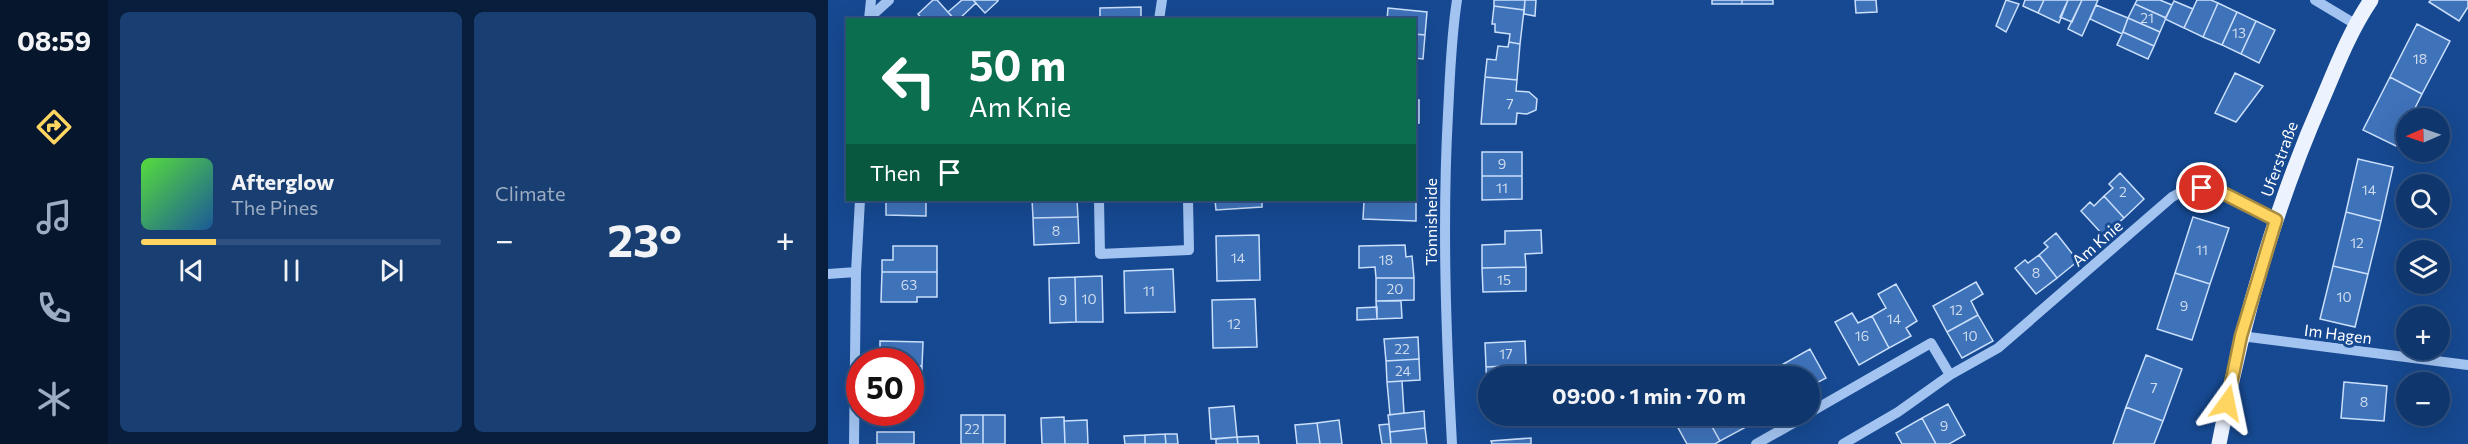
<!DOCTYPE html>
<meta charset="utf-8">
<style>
:root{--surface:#10376d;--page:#193f72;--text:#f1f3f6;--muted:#9cacc2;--line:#305180;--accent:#ffd562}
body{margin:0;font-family:Commissioner,sans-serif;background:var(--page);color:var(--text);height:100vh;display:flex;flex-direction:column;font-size:22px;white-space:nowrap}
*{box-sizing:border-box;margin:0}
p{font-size:20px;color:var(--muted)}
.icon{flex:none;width:33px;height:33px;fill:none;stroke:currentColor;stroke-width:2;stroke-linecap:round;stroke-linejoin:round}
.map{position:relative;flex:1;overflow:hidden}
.panel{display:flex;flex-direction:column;gap:12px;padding:12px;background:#091e3c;width:720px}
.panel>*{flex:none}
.hud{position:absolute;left:18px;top:18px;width:570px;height:183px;border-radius:0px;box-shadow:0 6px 24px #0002,0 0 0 2px var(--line);background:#0b6e4f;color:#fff;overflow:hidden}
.needle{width:39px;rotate:268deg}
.tools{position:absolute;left:1568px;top:108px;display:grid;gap:12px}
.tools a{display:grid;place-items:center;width:54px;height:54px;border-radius:50%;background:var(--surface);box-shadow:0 6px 24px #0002,0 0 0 2px var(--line);font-size:30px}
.speed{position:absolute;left:18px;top:348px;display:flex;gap:12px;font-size:30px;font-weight:700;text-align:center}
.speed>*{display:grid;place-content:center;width:78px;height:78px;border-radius:50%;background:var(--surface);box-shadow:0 6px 24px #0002,0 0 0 2px var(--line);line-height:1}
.speed .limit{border:9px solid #d22;background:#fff;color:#111}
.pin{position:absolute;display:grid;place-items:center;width:51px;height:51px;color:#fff;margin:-26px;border:3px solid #fff;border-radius:50%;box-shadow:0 2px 6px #0007}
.me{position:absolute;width:66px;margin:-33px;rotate:12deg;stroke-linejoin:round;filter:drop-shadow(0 0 4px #0008)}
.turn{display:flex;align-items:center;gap:21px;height:126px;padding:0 24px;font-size:27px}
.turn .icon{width:78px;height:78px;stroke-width:2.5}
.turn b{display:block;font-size:42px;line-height:51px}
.then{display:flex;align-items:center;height:57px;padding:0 24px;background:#0003;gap:12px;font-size:22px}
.big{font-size:45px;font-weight:700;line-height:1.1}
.panel .tile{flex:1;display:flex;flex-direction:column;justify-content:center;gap:9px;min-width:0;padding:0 21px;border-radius:9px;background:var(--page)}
.song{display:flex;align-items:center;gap:18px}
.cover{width:72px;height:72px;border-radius:9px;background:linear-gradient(135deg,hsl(110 70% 55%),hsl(210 70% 35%))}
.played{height:6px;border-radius:3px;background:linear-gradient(90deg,var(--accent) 25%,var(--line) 25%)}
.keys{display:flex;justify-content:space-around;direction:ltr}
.heat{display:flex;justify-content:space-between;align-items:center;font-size:33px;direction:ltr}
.panel .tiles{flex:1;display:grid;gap:12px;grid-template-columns:repeat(2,1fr)}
.trip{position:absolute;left:650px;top:366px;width:342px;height:60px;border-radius:30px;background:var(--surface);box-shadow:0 6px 24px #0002,0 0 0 2px var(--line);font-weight:700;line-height:60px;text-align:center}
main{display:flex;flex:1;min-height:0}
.tab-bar{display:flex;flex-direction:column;width:108px;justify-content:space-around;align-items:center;background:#06162c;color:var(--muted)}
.tab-bar .icon{width:42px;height:42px}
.tab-bar .current{color:var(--accent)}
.tab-bar b{font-size:27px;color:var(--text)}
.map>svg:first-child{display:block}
</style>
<main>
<nav class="tab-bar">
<b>08:59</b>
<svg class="icon current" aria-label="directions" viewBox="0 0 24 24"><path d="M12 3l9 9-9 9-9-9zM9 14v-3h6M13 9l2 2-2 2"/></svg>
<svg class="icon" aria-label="music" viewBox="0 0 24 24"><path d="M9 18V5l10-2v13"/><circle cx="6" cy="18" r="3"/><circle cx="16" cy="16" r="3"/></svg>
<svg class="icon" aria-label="phone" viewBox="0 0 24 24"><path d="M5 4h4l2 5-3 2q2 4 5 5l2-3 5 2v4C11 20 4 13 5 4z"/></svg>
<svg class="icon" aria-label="climate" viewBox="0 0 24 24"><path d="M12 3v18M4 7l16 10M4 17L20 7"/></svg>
</nav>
<section class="panel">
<div class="tiles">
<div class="tile">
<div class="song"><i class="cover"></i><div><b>Afterglow</b><p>The Pines</p></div></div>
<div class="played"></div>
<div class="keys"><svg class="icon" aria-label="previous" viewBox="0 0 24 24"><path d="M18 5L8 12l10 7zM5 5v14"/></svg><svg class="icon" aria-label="pause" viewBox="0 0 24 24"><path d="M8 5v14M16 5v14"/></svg><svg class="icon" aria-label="next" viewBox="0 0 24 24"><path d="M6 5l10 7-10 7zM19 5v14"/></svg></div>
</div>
<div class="tile"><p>Climate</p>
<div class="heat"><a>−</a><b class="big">23°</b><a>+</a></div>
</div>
</div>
</section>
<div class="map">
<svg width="1640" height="444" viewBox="0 0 1640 444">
<rect width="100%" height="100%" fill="#164991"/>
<path fill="#3e72b9" stroke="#cadffc" stroke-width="1.5" d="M105 0H109L127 20H95L90 14Z
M134 0H145L148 3 130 20H127L120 12Z
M145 0H170V1L157 13Z
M666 0H697L696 10 666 6Z
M697 0H708L707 16 696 14Z
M884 0H914V4H884Z
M914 0H945V4H914Z
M1027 0H1048L1049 12 1028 13Z
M1178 0 1191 4 1178 32 1168 26Z
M1197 0H1216L1210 13 1195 6Z
M1216 0H1240L1231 23 1210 13Z
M1240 0H1254L1244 22 1232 17Z
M1254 0H1270L1254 36 1240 29Z
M1309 0H1332L1344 5 1338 18 1307 4Z
M1369 0H1383L1390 3 1375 37 1356 28Z
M1603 0H1640V7L1631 21 1601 2Z
M1346 1 1365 9 1356 28 1337 19Z
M1390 3 1409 12 1394 45 1375 37Z
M1307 4 1338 18 1332 32 1300 18Z
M1268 5 1300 18 1294 34 1262 19Z
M666 6 696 10 692 44 681 42 682 34 667 32V24H664Z
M313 7V20H272V8Z
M560 8 599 12 597 35 586 34V20H559Z
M1409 12 1428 21 1413 54 1394 45Z
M1300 18 1332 32 1326 46 1295 32Z
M1428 21 1447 30 1431 63 1413 54Z
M1589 24 1622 41 1594 94 1562 77Z
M1295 32 1326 46 1320 59 1289 45Z
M586 34 597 35 595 59 586 58Z
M681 42 692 44 689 80 657 77 659 59 668 60 670 46 680 47Z
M1407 73 1435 86 1408 122 1387 113Z
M657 77 689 80 688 91 701 92 709 99 708 110 699 114 689 113 688 124H653Z
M1562 77 1594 94 1582 118H1578V126L1568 146 1535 130Z
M586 100H591V123H586Z
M654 152H694V176H654Z
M1530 159 1565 167 1553 221 1518 212Z
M1292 173 1316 199 1296 218 1276 196 1285 188 1281 184Z
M654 176H694V199L654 200Z
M586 183H589L588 202 555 201 586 200Z
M1276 196 1296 218 1276 236 1253 211 1262 202 1266 206Z
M58 200H98V216L58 215Z
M204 200H249L250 217 205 218Z
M387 200H434V207L388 210Z
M536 201 588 202V221L535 219Z
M1518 212 1553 221 1540 274 1505 266Z
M250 217 251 243 206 245 205 218Z
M1365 217 1401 228 1382 284 1347 273Z
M713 230 714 253 697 254 698 267 654 268V245L677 244V231Z
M1228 233 1250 261 1229 278 1211 255 1220 247 1216 243Z
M431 235 432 280 389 281 388 236Z
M577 245 578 257 584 256 586 278H548L547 267 531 268V246Z
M65 246H109V272H54V260H65Z
M1211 255 1229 278 1208 294 1187 268 1197 260 1200 263Z
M1505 266 1540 274 1527 327 1492 319Z
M698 267V291L655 292 654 268Z
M345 269 347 312 297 313 296 271Z
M54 272H109V297H89V302H53Z
M1347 273 1382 284 1364 340 1329 329Z
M274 276 275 322H248L247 277Z
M247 277 248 322 222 323 221 278Z
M548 278H586V300L548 301Z
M1148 282 1155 294 1143 301 1150 315 1119 332 1105 306Z
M1068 284 1089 321 1078 328 1083 336 1061 348 1044 316 1058 308 1050 294Z
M427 299 429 347 385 348 384 300Z
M548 301H573L574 318 549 319Z
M549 307V319L529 320V308Z
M1024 313 1030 323 1044 316 1061 348 1031 365 1007 322Z
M1150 315 1165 341 1134 358 1119 332Z
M590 337 591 359 558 361 556 339Z
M52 341 95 342 94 366 82 365V362H52Z
M697 341 698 365 658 367 657 343Z
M982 349 998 378 981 387V376H964L957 363Z
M1318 355 1354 369 1335 421 1298 407Z
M591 359 592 380 559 382 558 361Z
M957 363 964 376H934Z
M82 365 94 366 93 389H82Z
M698 365 699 376H660L659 391 658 367Z
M574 381 576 413 562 415 559 382Z
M1516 382 1559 386 1556 421 1513 418Z
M1120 404 1137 435 1121 444H1108L1094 418Z
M406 406 409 437 383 439 381 408Z
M1298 407 1335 421 1326 444H1285Z
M596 411 597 428 562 432 560 415Z
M133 415H155V444H133Z
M155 415H177V444H155Z
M863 416H878L892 441 887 444H859L848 424Z
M878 416H912L918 427 892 441Z
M236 417 237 444H214L213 418Z
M1094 418 1108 444H1074L1068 433Z
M259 420 260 444H237L236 421Z
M511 420 514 444H492L489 423Z
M489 423 492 444H469L467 425Z
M561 424 563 444H554L551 425Z
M597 428 599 444H563L562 432Z
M49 432H86V444H49Z
M337 434H349L350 444H338Z
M337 434 338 444H317V435Z
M317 435V444H297L296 436Z
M430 436 431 444H410L409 437Z
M409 437 410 444H388V439Z
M703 438V444H664L663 441Z"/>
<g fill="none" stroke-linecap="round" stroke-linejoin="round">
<path stroke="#a3c4f1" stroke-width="10" d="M1487 0 1527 24
M41 18 61 0
M41 19 43 0
M331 20 334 0
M271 200 272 254 361 250 360 200
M0 274 28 272
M1413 336 1640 365
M981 413 1103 343 1122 375
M26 444 28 272 32 200
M624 444C618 334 614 224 620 114 622 76 623 38 629 0
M928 444 978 416
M1015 444 1070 412 1122 375 1170 348 1344 197C1350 194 1355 190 1361 189 1390 182 1423 208 1448 220"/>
<path stroke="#ecf3ff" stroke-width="15" d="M1391 444C1413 326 1446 209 1495 98 1509 65 1522 31 1543 0"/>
</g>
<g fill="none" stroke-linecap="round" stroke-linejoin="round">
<g stroke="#a68a40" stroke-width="15">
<path id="route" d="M1374 188 1391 191 1448 220 1413 336 1399 403"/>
</g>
<use href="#route" stroke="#ffd562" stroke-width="10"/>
</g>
<g text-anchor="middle" stroke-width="6" stroke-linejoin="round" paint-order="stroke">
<g font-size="14" fill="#cfdcee">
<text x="1319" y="23">21</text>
<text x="1411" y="38">13</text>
<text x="1592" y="64">18</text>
<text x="682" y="109">7</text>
<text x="674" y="169">9</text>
<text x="674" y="193">11</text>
<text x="1541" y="195">14</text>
<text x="1295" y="197">2</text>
<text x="228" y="236">8</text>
<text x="1529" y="248">12</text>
<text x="1374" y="255">11</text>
<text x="410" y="263">14</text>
<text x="558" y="265">18</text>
<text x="1208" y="278">8</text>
<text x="676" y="285">15</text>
<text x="81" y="290">63</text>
<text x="567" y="294">20</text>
<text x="321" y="296">11</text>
<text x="1516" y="302">10</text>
<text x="261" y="304">10</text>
<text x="235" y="305">9</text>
<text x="1356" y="311">9</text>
<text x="1128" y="315">12</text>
<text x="1066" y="324">14</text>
<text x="406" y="329">12</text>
<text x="1034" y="341">16</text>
<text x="1142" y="341">10</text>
<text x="574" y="354">22</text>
<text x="678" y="359">17</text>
<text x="575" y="376">24</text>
<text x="1326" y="393">7</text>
<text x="1536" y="407">8</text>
<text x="1116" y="431">9</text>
<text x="144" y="434">22</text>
</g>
<g font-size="16" fill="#fff" stroke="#164991">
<text transform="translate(1451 159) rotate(-70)" y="6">Uferstraße</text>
<text transform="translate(603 222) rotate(-90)" y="6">Tönnisheide</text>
<text transform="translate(1269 243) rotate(-41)" y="6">Am Knie</text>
<text transform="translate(1510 334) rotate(7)" y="6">Im Hagen</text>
</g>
</g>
</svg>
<div class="tools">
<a><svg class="needle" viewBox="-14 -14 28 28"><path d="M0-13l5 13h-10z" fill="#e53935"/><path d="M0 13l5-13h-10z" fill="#9cacc2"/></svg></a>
<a><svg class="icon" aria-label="search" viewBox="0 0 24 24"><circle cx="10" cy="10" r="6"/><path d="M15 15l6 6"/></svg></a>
<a><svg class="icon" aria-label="layers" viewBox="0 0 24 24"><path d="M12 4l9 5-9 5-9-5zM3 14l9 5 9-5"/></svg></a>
<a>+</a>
<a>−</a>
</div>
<div class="speed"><div class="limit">50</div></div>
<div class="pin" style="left:1374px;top:188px;background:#d93025"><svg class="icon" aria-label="arrive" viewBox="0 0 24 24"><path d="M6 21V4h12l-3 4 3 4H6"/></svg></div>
<svg class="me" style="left:1399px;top:403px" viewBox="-20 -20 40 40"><path d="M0-17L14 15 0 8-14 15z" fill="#ffd562" stroke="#fff" stroke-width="4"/></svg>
<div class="trip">09:00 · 1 min · 70 m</div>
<div class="hud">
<div class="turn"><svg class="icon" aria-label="left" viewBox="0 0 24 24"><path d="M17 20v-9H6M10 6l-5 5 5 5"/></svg><div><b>50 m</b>Am Knie</div></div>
<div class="then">Then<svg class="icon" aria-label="arrive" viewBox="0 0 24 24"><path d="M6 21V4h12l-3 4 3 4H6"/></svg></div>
</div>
</div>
</main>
